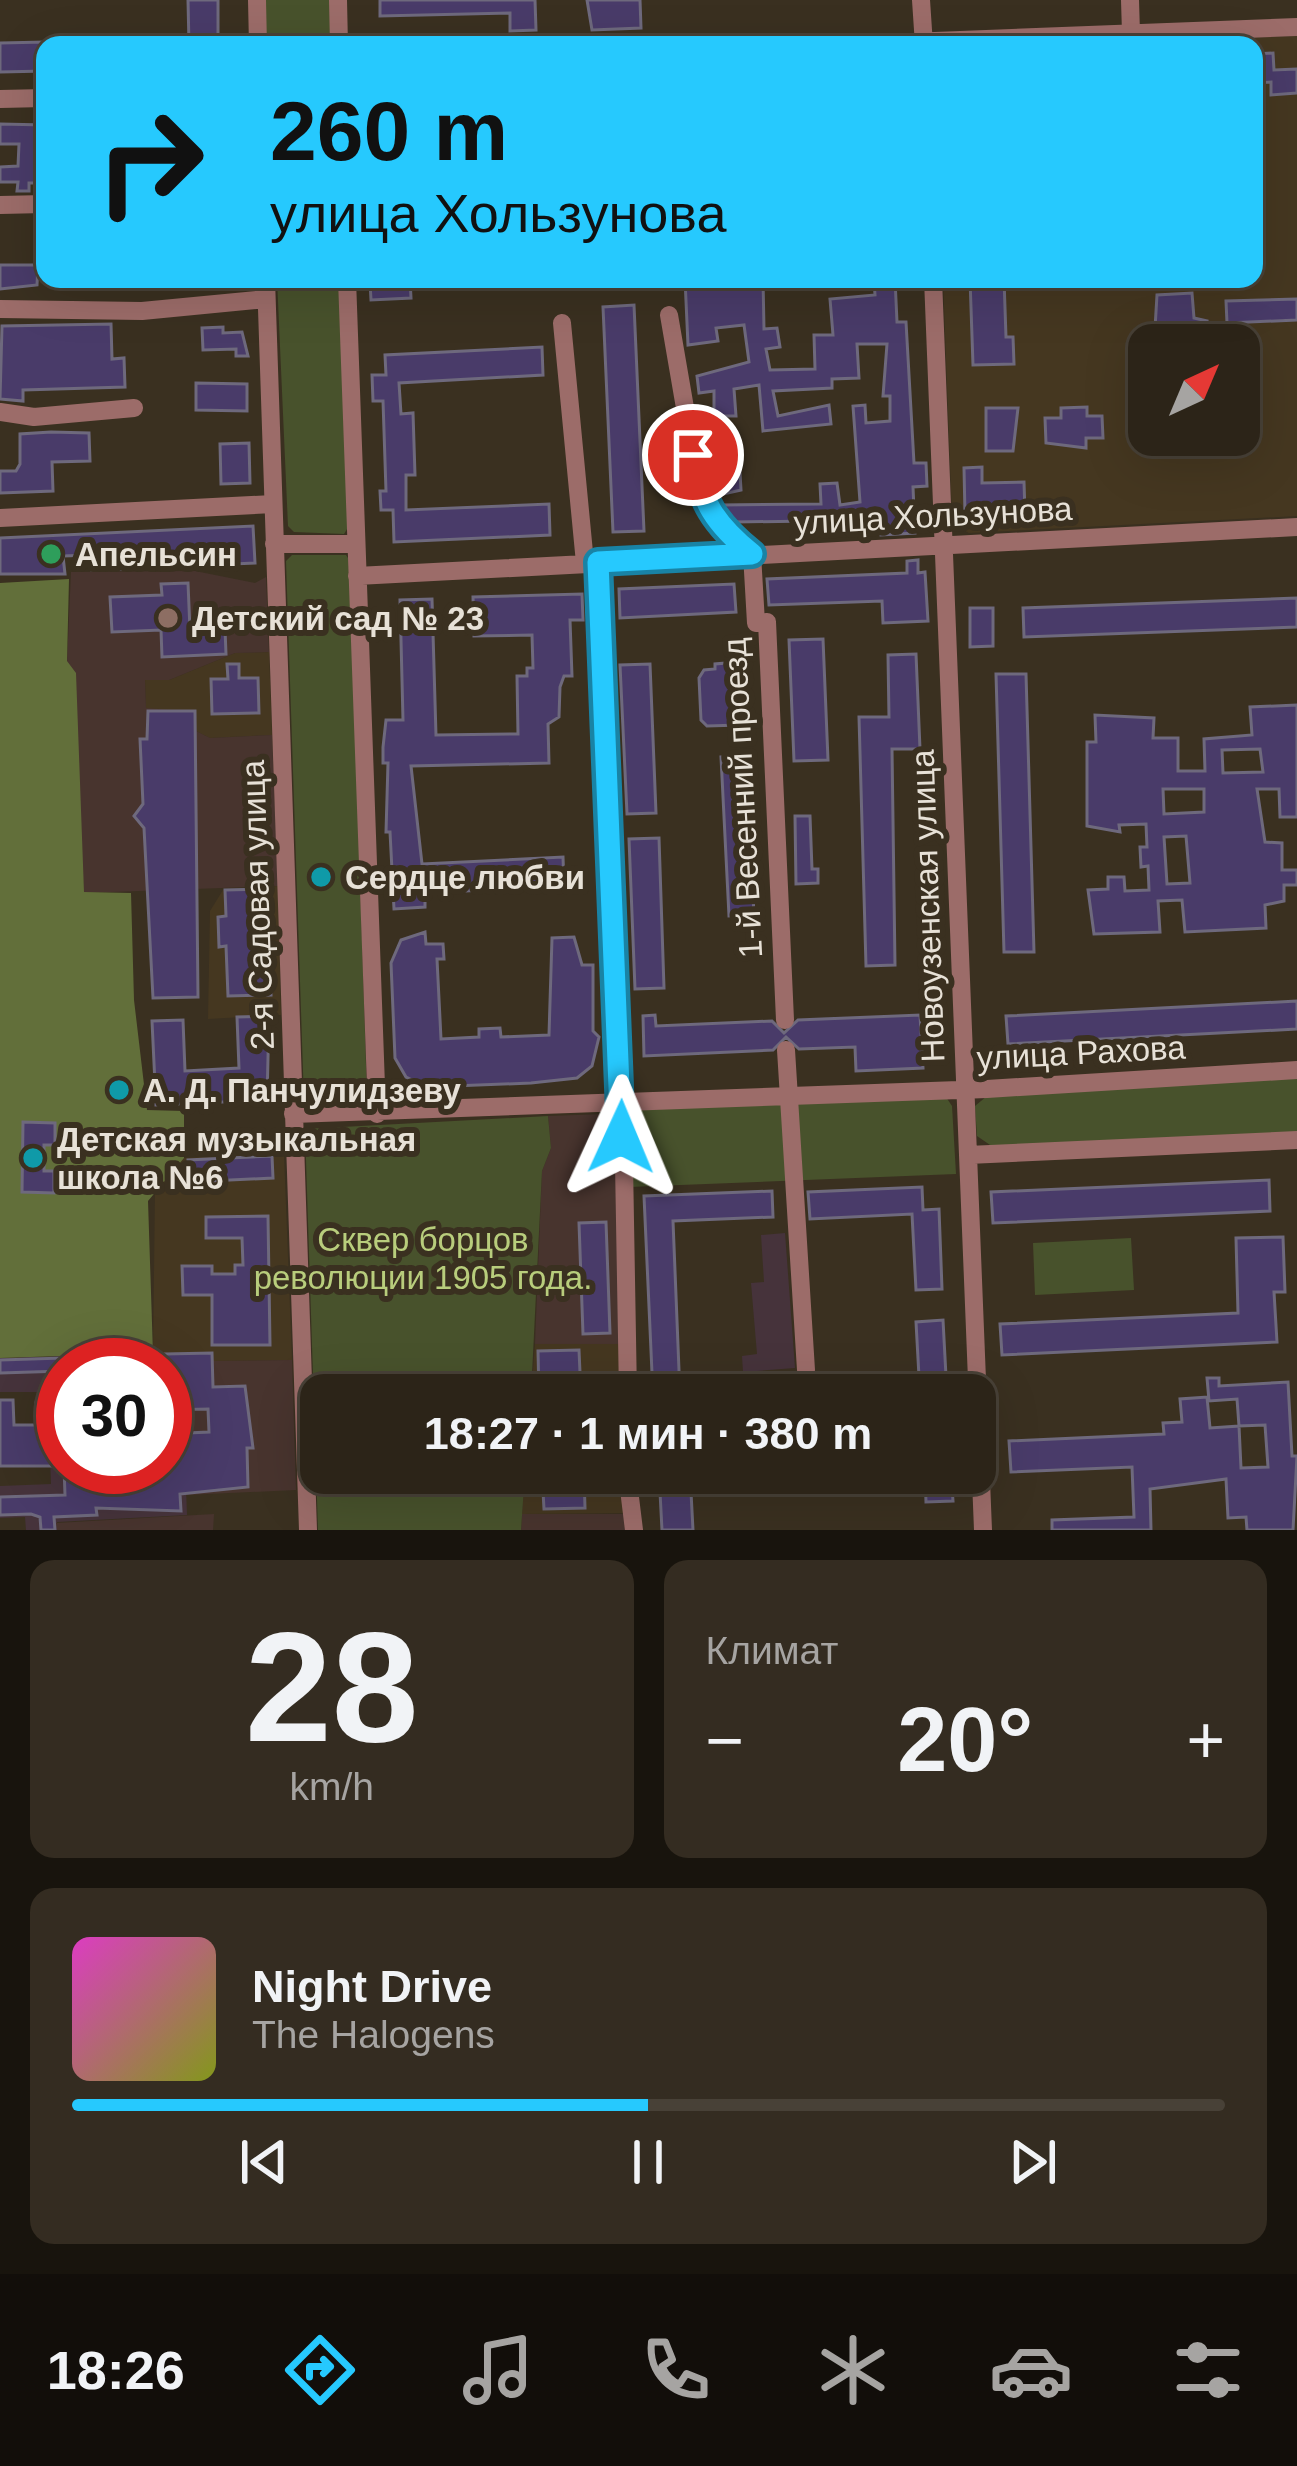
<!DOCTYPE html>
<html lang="ru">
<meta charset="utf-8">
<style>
:root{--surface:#2c2418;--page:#342c21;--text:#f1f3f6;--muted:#a6a4a2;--line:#484137;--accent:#26c9fe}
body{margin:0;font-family:Arial,sans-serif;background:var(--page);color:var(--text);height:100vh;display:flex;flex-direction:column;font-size:45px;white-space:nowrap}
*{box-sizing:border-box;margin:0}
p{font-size:39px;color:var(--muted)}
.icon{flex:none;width:66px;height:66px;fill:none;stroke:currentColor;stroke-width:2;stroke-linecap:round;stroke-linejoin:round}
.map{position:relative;height:1530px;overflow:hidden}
.panel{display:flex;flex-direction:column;gap:30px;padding:30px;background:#18140d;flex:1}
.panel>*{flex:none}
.top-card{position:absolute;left:36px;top:36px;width:1227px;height:252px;border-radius:24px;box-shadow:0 12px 48px #0002,0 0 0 3px var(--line);background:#26c9fe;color:#111;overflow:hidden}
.needle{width:78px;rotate:44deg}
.controls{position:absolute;left:1128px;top:324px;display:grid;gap:24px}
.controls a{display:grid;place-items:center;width:132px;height:132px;border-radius:24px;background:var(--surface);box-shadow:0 12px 48px #0002,0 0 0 3px var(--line);font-size:60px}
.speed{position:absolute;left:36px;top:1338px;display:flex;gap:24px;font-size:60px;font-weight:700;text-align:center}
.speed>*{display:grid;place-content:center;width:156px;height:156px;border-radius:50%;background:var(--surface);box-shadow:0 12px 48px #0002,0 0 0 3px var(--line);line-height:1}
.speed .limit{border:18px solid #d22;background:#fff;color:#111}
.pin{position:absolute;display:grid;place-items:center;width:102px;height:102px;color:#fff;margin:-51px;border:6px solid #fff;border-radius:50%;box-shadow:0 3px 12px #0007}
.me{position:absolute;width:132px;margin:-66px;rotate:1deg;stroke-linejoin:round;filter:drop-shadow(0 0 9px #0008)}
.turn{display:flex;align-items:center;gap:42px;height:252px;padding:0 36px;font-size:54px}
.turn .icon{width:156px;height:156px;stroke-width:2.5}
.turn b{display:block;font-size:84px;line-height:102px}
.big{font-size:90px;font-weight:600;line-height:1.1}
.panel .card{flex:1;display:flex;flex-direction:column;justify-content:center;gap:18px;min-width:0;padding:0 42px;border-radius:24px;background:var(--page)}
.panel .dial{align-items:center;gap:0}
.dial b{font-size:156px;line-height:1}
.song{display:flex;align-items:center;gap:36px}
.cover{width:144px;height:144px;border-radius:18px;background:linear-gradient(135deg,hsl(310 70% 55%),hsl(70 70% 35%))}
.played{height:12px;border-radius:6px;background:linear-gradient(90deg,var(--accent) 50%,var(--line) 50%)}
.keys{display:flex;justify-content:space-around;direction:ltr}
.heat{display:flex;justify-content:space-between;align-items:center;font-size:66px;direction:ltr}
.panel .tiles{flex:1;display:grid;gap:30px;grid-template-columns:1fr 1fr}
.card:last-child{grid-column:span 2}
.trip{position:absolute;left:300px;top:1374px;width:696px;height:120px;border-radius:24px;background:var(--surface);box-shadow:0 12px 48px #0002,0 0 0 3px var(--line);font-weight:600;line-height:120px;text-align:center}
.tab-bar{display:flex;height:192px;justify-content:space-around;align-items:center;background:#120e0a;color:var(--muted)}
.tab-bar .icon{width:84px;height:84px}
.tab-bar .selected{color:var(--accent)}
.tab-bar b{font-size:54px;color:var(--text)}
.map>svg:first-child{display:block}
</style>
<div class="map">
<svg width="1297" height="1530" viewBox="0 0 1297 1530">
<rect width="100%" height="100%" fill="#3a3020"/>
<path fill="#453720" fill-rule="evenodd" d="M1297 36V516L969 533 958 527 952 518 943 279H1254V45H1061ZM1149 345H1239V435H1149Z
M269 652 272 735 210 738 196 731 171 730 146 709 145 680H169L235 653Z
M278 886 281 1015 208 1019 210 911 223 890Z
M284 1154 292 1360 213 1361V1353H153L155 1191 184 1158Z
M535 1344H622L621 1395H531Z
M525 1473H621L629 1513 522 1514Z"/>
<path fill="#46333b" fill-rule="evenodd" d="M785 1233 795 1368 743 1372 742 1356 757 1354 751 1283 764 1282 761 1235Z
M213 1352V1384L183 1409 187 1515 57 1522V1530H26L25 1517 0 1518V1486L51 1484 48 1392H0V1358ZM63 1365H165V1467H63Z"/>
<path fill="#48342e" d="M195 571 255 583 266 577 269 652 235 653 169 680H145L146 708 171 710 172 730 196 731 210 738 272 735 278 886 84 893 67 662 71 572Z
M605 1114 615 1122 622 1344H535L542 1171 551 1148 548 1116Z
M292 1360 296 1490 186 1495 183 1408 191 1384H213V1361Z
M214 1514 213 1530H57L56 1523Z
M522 1514H629V1530H521Z"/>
<path fill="#48522c" d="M264 0H331L333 45H265Z
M277 279H340L349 526 344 534 294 532 288 526Z
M292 555H346L350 561 367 1097 362 1104 311 1106 304 1101 286 561Z
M1297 1078V1132L993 1147 977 1136 975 1106 987 1096Z
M946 1097 952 1106 956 1174 629 1187 630 1114 638 1110Z
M548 1116 551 1148 542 1171 531 1395H321V1473H525L521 1530H318L305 1129Z
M1131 1238 1134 1290 1035 1295 1033 1243Z"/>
<path fill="#626f3a" d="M69 579 67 661 76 673 84 892 131 893 134 1000 147 1110 184 1111V1158L148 1201 153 1353 0 1358V583Z"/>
<path fill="#493b69" stroke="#6e697d" stroke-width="3" fill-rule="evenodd" d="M188 0H218V45H189Z
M380 0H535L536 30 510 31V13L380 16Z
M587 0H640L641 28 592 30Z
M45 42V71L0 72V43Z
M1273 53 1274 70 1297 69V93L1271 95V82L1257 83 1255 54Z
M0 124 45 125 44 183H29V191H17L18 182H0V167L18 166 19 144H0Z
M0 265H38L37 285 0 289Z
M410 279 411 298 371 300 370 282Z
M685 279H763L764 329 777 328 780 347 766 349 770 370 815 369 814 335H833L830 299 875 295 874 279H895L897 322H906L914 463H926L927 486 913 487 915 533 881 535 880 520 735 522 727 515 721 505 821 504 820 484 837 483 840 505 860 502 853 406 865 405 866 423 890 421V396H883L887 344H857L859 378 832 379V388L773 391 778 416 829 405 831 424 763 431 759 385 734 389 736 416H714V391L699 393 697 376 749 362 744 325 716 328 718 341 688 345Z
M970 279H1004L1006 337H1013L1014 364 973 365Z
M1192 293 1194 318 1207 321 1203 345H1154L1157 295Z
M1297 299V320L1227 323 1226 301Z
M634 305 644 531 613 532 603 307Z
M111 324 112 359 124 358 125 387 23 390V401L0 399 2 326Z
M223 327V333L242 332 248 356H236V349L203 350 202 328Z
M542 347 543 375 399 383 401 414 413 413 415 475H406V510L549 504 550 535 394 542 393 510H381L380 491H386L383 401H373L372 375H386L385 355Z
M196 383 247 384V411L196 410Z
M1087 407V416H1102L1103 438H1086V448L1046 443 1045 418H1061V408Z
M986 408H1018L1013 451H986Z
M721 420 729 472H740L741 490 719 495 716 454 708 455 703 423Z
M51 432 89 433 90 461 52 462 53 491 0 493V471H16L20 464V434Z
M249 443 250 483 221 484 220 444Z
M982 467V483L1024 482 1025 513 965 515 964 468Z
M253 526 255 563 233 564V554L178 556 149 558V568L92 570V555L63 556 65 574H0V538Z
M918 560V573L925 572 928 621 883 623 882 601 769 605 767 579 907 573V561Z
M188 583 190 630 225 629 226 654 162 657 161 630 112 632 110 597 162 595 161 584Z
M734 584 736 612 620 618 619 589Z
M582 594 583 620H570L572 676H564L560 687 559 717 548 724 549 763 411 766 422 864 563 857 564 886 425 893V907L394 909 390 832H386L388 763H383V747L386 720H403L400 600 432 599 436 735 518 734 517 676H527V668H533L532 635 474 636 473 597Z
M1297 598V627L1024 637 1023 608Z
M970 608H993V646L970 647Z
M823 639 828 760 794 761 789 640Z
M916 654 920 749H892L895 965 866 966 859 717H889L888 655Z
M727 663V669L738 668 743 676 745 718 740 725 707 726 701 720 699 678 704 670 715 669V664Z
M227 664H239V678H258L259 713 212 714 211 679H228Z
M650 664 656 813 627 814 620 665Z
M996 674H1026L1034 952H1004Z
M1297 705V817H1280L1279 789H1257L1265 842 1282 843V870H1297V885H1284V901L1265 905 1266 928 1185 932 1182 900 1158 901 1160 932 1094 934 1088 890 1108 889V877H1124L1125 891 1149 890 1148 866 1141 867 1140 847H1147L1146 824 1119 825 1120 832 1087 826V742H1096L1095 715 1154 718 1153 738H1178V771H1205L1204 739 1252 735 1250 707ZM1260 749 1263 772 1223 773 1222 750ZM1163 789H1204V812L1164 814ZM1186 836 1190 883 1167 884 1164 837Z
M148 711H195L198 997 153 998 144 828 134 816 143 804 140 739H147Z
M746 756 754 915 729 916 721 757Z
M795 816H810L812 869H818V883L796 884Z
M659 838 664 988 635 989 629 839Z
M267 889 271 995 228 996 226 946 219 947 218 917 226 916 225 890Z
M425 932 426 944H443L444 959H437L441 1039 479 1037V1029L500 1028 501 1037 549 1035 552 938 574 937 582 965H593V1031L599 1037 592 1066 577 1078 531 1083 427 1087 406 1077 395 1058 391 963 401 940Z
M1297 1001V1029L1008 1044 1006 1016Z
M655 1015 656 1026 772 1021 784 1033 798 1020 920 1015 923 1068 856 1071 855 1047 799 1049 786 1037 773 1050 644 1056 643 1016Z
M269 1016 267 1100 156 1105 152 1021 183 1020 185 1071 239 1068 237 1017Z
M23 1122 55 1123V1145H44V1171H54V1193L22 1192Z
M272 1156 273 1178 189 1182 188 1160Z
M1269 1180 1270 1211 993 1223 991 1192Z
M922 1187 923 1210 939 1209 942 1289 916 1290 912 1214 810 1219 808 1192Z
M772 1191 773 1217 673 1221 680 1395H653L644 1196Z
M268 1216 270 1345H212V1295H183L182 1266H212V1274H235V1265H243L242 1238H206V1217Z
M606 1222 610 1333 583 1334 579 1223Z
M1283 1237 1285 1292H1274L1277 1342 1002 1355 1000 1324 1238 1313 1236 1238Z
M943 1320 947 1395H920L916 1322Z
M579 1350 581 1395H539L538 1351Z
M212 1353 213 1387 245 1386 253 1448H247L248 1487 180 1494 181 1511 96 1508 97 1515 54 1517 55 1530H41L40 1517 31 1514 0 1515V1497L65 1495 64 1467H165V1434L209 1432 208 1409 165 1410V1354Z
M63 1358V1371L0 1373V1360Z
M1207 1378H1219V1386L1288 1382 1292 1456H1297L1293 1530H1247L1246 1517 1228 1518 1226 1479 1150 1489 1151 1530H1052V1520L1134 1517 1132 1467 1011 1472 1009 1441 1164 1434 1163 1423 1182 1422 1180 1399 1207 1397 1210 1428 1239 1426 1237 1399 1209 1401ZM1265 1425 1268 1467 1241 1468 1239 1426Z
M0 1400H13L14 1425H37L36 1403 63 1402V1466H0Z
M542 1473H584L585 1508 544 1509Z
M659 1473H690L693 1530H662Z
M925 1473H951L953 1501 926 1502Z"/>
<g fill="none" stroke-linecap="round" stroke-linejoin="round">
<path stroke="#9c6c69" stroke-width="18" d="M257 0 258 45
M338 0 339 45
M921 0 924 45
M1130 0 1131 33
M832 45 1297 27
M0 99 45 98
M0 205 45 204
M266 279 308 1530
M347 279 377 1114
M557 279 558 280
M933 279 983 1530
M0 309 142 311 266 299
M669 315 700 495 716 524 752 554 756 623 767 622 785 1020
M562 323 585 563
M0 412 34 417 134 408
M0 518 273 504
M274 544H356
M598 563 623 1105 628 1395
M357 576 1297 527
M786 1050 806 1370
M293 1114 987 1089 1297 1070
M968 1155 1297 1140
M627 1473 634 1530"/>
</g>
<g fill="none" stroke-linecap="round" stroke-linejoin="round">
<g stroke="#1983a5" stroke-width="30">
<path id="route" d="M621 1137 598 562 752 554C715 524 701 502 693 455"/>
</g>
<use href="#route" stroke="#26c9fe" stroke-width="21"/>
</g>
<circle fill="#2e9e5b" stroke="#3a3020" stroke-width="4.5" cx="51" cy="554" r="12"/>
<circle fill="#8d6e63" stroke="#3a3020" stroke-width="4.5" cx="168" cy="618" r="12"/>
<g fill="#0f9aa8" stroke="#3a3020" stroke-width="4.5">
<circle cx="321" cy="877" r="12"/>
<circle cx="119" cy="1090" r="12"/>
<circle cx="33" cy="1158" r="12"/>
</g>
<g text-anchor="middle" stroke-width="12" stroke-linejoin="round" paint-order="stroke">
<g font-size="33" fill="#e7e1d7" stroke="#3a3020">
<text transform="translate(933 515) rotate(-3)" y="12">улица Хользунова</text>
<text transform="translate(742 798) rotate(-93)" y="12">1-й Весенний проезд</text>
<text transform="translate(257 905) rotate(-92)" y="12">2-я Садовая улица</text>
<text transform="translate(927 906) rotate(-92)" y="12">Новоузенская улица</text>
<text transform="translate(1081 1052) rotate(-3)" y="12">улица Рахова</text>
</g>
<g font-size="33" font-weight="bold" fill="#e7e1d7" stroke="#3a3020" text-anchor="start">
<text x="75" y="566">Апельсин</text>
<text x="192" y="630">Детский сад № 23</text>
<text x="345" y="889">Сердце любви</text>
<text x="143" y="1102">А. Д. Панчулидзеву</text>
<text x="57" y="1151">Детская музыкальная<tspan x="57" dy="38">школа №6</tspan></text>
</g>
<g font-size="33" fill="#b8cd7c" stroke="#3a3020">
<text x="423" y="1251">Сквер борцов<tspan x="423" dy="38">революции 1905 года.</tspan></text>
</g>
</g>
</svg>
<div class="controls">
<a><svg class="needle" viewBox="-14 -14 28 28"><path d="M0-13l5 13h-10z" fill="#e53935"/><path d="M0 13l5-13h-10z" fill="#a6a4a2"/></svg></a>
</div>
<div class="speed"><div class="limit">30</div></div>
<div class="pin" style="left:693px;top:455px;background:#d93025"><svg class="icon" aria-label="arrive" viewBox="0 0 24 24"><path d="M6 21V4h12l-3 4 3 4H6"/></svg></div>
<svg class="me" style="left:621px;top:1137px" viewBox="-20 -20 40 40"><path d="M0-17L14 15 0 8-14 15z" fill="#26c9fe" stroke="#fff" stroke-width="4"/></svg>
<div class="trip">18:27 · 1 мин · 380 m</div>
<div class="top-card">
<div class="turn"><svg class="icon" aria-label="right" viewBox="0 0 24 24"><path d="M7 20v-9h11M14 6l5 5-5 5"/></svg><div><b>260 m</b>улица Хользунова</div></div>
</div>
</div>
<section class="panel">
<div class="tiles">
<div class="card dial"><b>28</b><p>km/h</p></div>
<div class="card"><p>Климат</p>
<div class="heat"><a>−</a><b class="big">20°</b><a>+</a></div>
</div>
<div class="card">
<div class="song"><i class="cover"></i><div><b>Night Drive</b><p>The Halogens</p></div></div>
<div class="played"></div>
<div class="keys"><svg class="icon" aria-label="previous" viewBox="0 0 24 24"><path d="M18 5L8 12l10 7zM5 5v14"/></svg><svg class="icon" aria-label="pause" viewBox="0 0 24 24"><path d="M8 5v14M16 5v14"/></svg><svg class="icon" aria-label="next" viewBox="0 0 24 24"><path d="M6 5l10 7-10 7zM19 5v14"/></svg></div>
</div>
</div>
</section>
<nav class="tab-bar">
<b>18:26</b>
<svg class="icon selected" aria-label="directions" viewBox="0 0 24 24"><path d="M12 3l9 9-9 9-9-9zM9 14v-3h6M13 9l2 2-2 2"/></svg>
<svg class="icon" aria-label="music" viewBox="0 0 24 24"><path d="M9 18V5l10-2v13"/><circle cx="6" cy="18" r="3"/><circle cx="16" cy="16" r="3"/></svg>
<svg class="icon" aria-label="phone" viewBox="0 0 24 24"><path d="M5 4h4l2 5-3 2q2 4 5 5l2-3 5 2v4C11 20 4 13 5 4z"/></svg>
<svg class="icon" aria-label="climate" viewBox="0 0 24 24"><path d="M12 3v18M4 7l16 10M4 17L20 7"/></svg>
<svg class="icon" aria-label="car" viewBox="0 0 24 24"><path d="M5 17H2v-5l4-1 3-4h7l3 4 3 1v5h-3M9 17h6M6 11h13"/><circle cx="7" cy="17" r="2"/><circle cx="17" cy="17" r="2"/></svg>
<svg class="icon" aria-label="filters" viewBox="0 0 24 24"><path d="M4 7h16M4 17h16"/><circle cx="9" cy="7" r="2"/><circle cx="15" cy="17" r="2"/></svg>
</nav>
